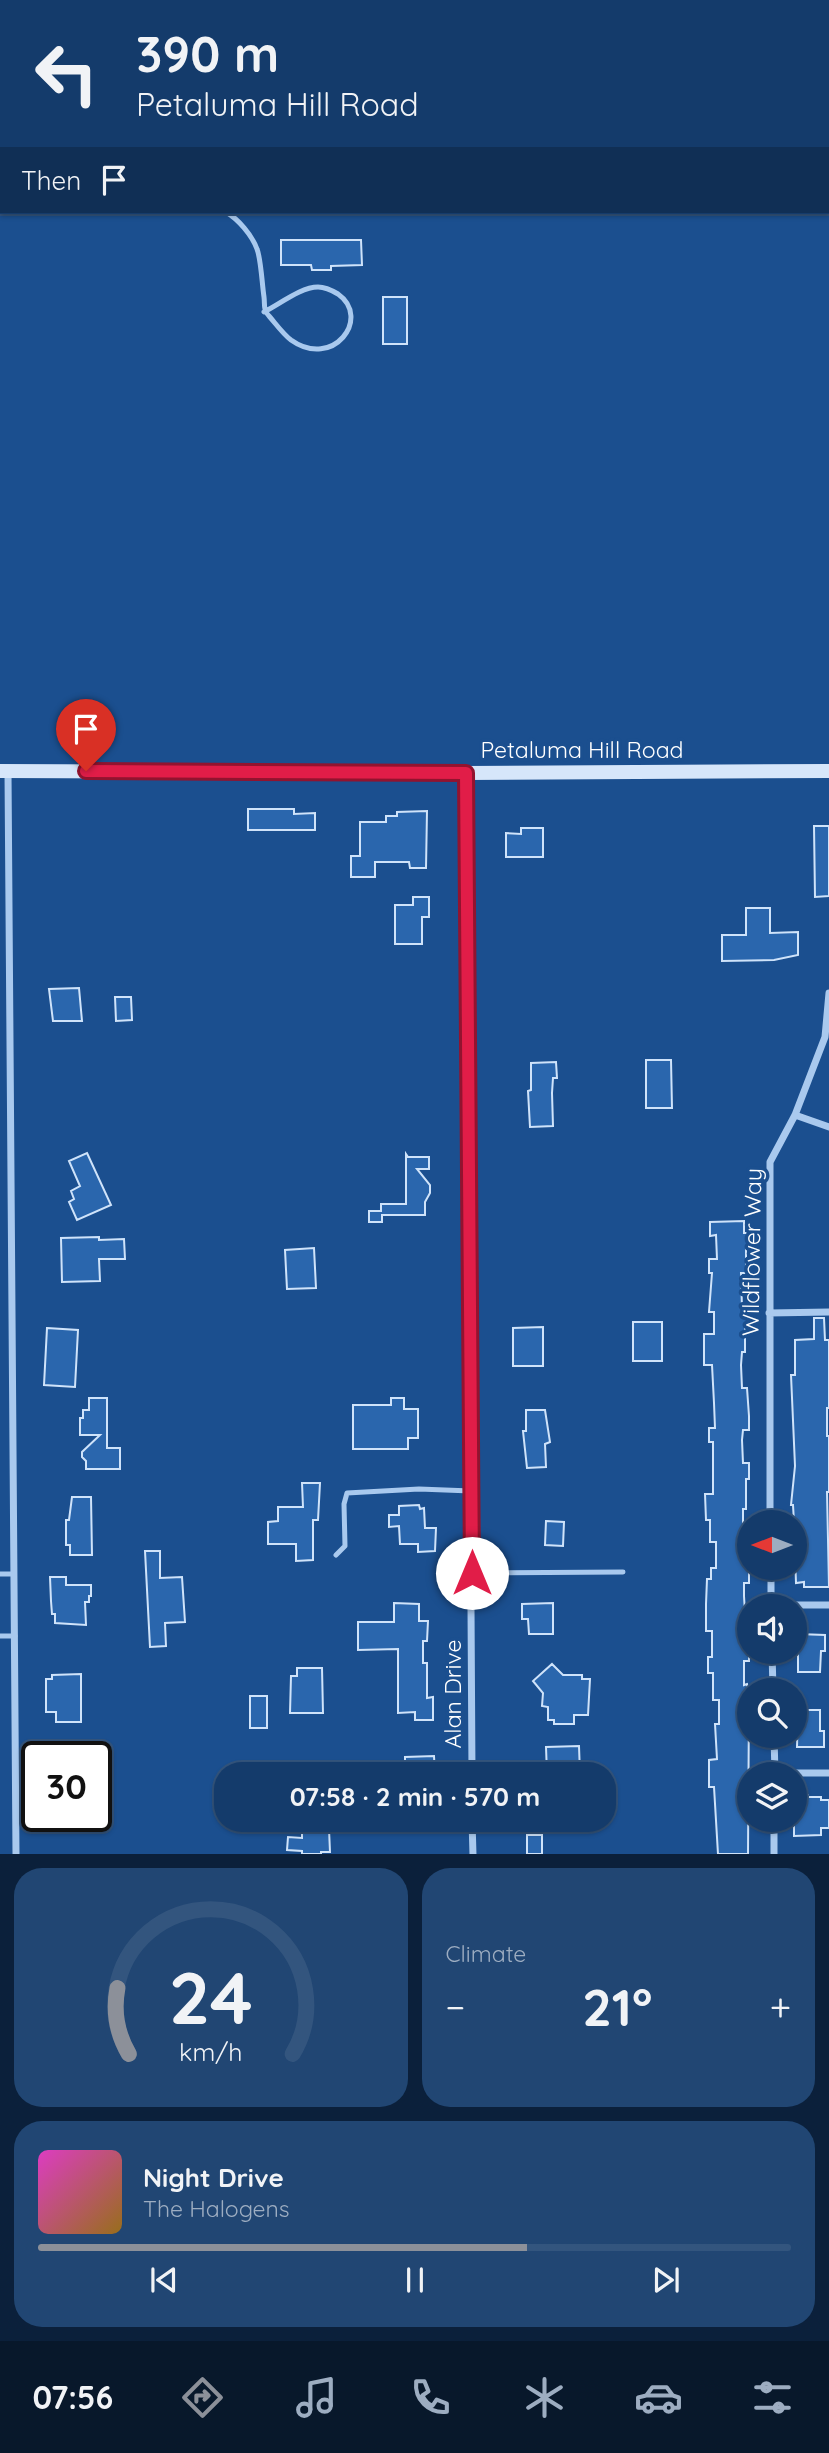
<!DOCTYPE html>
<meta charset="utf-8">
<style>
:root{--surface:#143b6b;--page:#214673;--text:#f1f3f6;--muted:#9dadc1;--line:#33557e;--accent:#8c9099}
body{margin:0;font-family:Quicksand,sans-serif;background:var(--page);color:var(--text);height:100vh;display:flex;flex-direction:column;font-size:26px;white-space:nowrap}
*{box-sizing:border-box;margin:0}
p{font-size:23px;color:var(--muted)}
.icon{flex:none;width:38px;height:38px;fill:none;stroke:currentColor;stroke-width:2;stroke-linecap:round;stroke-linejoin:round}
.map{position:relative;height:1854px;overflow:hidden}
.panel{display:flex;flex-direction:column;gap:14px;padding:14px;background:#0b203b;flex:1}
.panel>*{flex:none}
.hud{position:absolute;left:0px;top:0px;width:830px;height:214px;box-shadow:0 2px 5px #0004,0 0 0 2px var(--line);background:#143b6b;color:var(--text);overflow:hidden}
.needle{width:46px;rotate:270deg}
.tools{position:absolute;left:737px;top:1510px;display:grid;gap:14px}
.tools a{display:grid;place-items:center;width:70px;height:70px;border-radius:50%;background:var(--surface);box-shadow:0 2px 5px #0004,0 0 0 2px var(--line);font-size:35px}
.speed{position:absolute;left:21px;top:1741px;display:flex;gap:14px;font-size:35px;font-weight:700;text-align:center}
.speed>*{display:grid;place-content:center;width:91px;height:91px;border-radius:50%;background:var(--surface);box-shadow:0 2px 5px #0004,0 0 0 2px var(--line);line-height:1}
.speed .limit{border:4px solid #111;border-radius:10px;background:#fff;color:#111}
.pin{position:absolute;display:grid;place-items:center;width:60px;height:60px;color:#fff;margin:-72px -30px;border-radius:50% 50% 50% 0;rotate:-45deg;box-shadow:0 0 7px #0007}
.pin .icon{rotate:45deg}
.me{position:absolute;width:77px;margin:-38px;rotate:0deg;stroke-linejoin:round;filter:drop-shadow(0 0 5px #0008)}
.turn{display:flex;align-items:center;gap:24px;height:147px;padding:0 21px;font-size:32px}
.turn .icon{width:91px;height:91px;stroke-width:2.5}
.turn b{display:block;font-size:49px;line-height:60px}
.then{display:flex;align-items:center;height:66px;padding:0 21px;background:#0003;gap:14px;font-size:26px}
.big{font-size:52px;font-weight:800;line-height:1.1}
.panel .widget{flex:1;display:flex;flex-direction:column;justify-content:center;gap:10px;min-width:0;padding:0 24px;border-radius:28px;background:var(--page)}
.panel .dial{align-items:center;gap:0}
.dial svg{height:182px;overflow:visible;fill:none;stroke:var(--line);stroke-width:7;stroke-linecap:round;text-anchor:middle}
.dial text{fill:var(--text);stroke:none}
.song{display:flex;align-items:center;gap:21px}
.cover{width:84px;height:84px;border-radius:10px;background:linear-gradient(135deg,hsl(310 70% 55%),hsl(40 70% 35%))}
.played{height:7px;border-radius:4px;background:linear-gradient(90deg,var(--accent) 65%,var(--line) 65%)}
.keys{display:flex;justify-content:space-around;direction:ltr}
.heat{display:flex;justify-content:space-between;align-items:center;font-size:38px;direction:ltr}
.panel .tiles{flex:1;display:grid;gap:14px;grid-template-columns:1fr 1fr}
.widget:last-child{grid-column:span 2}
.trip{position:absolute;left:214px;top:1762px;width:402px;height:70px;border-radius:28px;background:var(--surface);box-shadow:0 2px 5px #0004,0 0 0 2px var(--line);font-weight:800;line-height:70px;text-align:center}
.tab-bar{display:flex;height:112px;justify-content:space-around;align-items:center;background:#08182b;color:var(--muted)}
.tab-bar .icon{width:49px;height:49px}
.tab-bar .on{color:var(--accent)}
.tab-bar b{font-size:32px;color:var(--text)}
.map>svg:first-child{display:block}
</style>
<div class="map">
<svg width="829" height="1855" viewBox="0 0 829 1855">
<rect width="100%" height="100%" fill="#1b4f8f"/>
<path fill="#2a66ad" stroke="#cfe3fa" stroke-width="2" d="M281 240H361L362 265 331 266V270H312L311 265H281Z
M383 297H407V344H383Z
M248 809H294V814L315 813V830H248Z
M427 811 426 868H410L409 862H375V877H351V856H360V822H386V816H397V812Z
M814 826H829V896L815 897Z
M521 828H543V857H506V833L521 834Z
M413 897H429V917H422V944H395V905H413Z
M746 908H770V933L798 932V955L774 960 722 961V935H746Z
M79 988 82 1021H53L49 989Z
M115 997H131L132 1020 116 1021Z
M646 1060H671L672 1108H646Z
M556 1062 557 1078H553L552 1093 553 1126 530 1127 528 1091 531 1090V1063Z
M87 1153 111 1205 77 1220 69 1202 74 1199 71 1191 80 1186 69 1161Z
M406 1154 408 1157H429V1169H417L430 1185V1193L425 1202V1215H382V1222H369V1211H381V1204H406Z
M744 1221V1233H750L751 1248H746V1273H741L742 1309H748V1325H745V1352H742L741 1365 742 1388H747L749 1416V1430H743L742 1440 743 1463H749V1479H746V1509H743V1540H749V1583H744V1596L747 1646H749V1661H744V1685L747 1684 749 1698 748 1854H718L714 1787H709V1760L717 1759 715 1724H719V1700H713V1673H708V1657H712V1631H706V1604L707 1579H711V1568H716V1542H710V1520H706L705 1494H713V1442H709V1428H715L714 1403 712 1365H704V1334H714V1312H709L712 1273H709V1259H717L716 1235 710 1236V1222Z
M99 1237V1240L124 1239 125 1259H99L100 1281 62 1282 61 1238Z
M314 1248 316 1288 287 1289 285 1250Z
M814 1318H824L825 1340H829V1408H827V1436H829V1492H827L829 1587H804V1582L796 1583 794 1522 793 1505H791L795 1466 791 1375H795V1340L814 1339Z
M633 1322H662V1361H633Z
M543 1327V1366H513V1328Z
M47 1328 78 1330 75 1387 44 1385Z
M89 1398H107V1448H120V1469H86V1461L82 1457V1452L100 1435H80V1418H83V1410H89Z
M391 1398H404V1409H418V1438H408V1449H353V1405H391Z
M526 1410H545L550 1442 545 1444 546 1467 527 1468 523 1431H526Z
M302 1483H320L318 1520H313V1560L296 1561V1544H268V1522L278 1521V1507H303Z
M72 1497H91L92 1555H70V1545H66V1520H69Z
M419 1505 420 1509 424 1508 425 1528H436L435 1551 418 1552V1544H400L399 1526 389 1527V1515H399V1506Z
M546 1521 564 1522 563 1546 545 1545Z
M145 1551H160V1578L182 1577 185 1622 165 1623 166 1646 150 1647Z
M50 1577H66V1585H91V1596H89V1602H85L86 1625 55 1623V1614H52L51 1601Z
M394 1603 419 1604V1621H428L427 1641H423V1663H427V1698L433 1697V1720H415V1712L398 1713V1649L358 1650V1622H394Z
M553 1603V1634H529L528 1619H522V1604Z
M798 1634 825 1635V1651H821L820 1672H798Z
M552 1664 563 1675H582V1679H590L588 1715H574V1724H554V1720H548V1707L542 1706 543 1693 533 1681Z
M297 1668H322L323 1713H290L291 1676H297Z
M81 1674V1722H56V1712H46V1679H52V1675Z
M250 1696H267V1728H250Z
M798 1710H820V1731H824V1747H797Z
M579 1746 580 1774H547L546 1747Z
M434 1756 435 1774H378V1762L405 1761V1757Z
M794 1795H808V1797H821V1800H829V1828H821V1835L794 1836Z
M302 1829H329L330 1852H321V1854H302V1851L287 1850 288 1837 302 1838Z
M527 1835H542V1854H527Z"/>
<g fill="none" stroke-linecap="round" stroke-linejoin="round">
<path stroke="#a9c9ee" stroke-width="5" d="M0 202H2
M226 212C238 219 252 235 257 249 261 259 262 284 264 297 265 305 263 310 269 316 276 324 283 334 291 340 333 370 372 318 338 294 333 291 325 287 318 287 301 287 280 304 264 312
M336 1555 345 1546 344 1504 347 1493 419 1489 471 1491
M472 1573 623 1572
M0 1574H14
M0 1636H15"/>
<path stroke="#a9c9ee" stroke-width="7" d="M8 772 16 1855
M466 773 472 1774
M795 1115 829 1127
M769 1313 829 1312
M770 1522V1162L795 1115 825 1037 829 993
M771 1568V1606
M771 1605H829
M772 1652 773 1690
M774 1736 775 1774
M775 1773H829
M472 1820 473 1855
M774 1855V1820"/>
<path stroke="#d6e6fa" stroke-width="14" d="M0 771 466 773 829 771"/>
</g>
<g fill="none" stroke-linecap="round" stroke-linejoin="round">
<g stroke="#92132f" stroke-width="18">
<path id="route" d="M86 771 466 773 472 1573"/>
</g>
<use href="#route" stroke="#e11d48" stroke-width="12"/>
</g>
<g text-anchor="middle" stroke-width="7" stroke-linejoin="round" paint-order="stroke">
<g font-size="23" fill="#fff" stroke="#1b4f8f">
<text x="582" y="758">Petaluma Hill Road</text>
<text transform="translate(752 1252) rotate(-89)" y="8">Wildflower Way</text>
<text transform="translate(453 1694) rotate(-90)" y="8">Alan Drive</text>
</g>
</g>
</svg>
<div class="tools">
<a><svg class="needle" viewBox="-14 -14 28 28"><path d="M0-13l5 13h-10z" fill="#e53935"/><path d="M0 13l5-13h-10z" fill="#9dadc1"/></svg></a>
<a><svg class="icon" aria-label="sound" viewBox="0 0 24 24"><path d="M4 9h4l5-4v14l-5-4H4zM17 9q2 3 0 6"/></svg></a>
<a><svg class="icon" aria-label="search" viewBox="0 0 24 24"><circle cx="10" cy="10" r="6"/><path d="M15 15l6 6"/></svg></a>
<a><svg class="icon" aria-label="layers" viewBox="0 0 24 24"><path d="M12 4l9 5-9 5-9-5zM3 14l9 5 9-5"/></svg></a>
</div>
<div class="speed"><div class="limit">30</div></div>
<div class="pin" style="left:86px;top:771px;background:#d93025"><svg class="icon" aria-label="arrive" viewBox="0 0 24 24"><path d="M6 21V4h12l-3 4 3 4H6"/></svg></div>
<svg class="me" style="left:472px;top:1573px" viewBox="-20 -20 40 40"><circle r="19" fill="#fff"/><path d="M0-13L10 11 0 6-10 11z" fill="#e11d48"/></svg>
<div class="trip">07:58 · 2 min · 570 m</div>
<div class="hud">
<div class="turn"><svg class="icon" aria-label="left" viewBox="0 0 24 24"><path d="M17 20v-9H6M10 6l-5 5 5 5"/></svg><div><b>390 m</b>Petaluma Hill Road</div></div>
<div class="then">Then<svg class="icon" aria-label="arrive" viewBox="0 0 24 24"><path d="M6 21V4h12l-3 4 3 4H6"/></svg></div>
</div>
</div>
<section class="panel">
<div class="tiles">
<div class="widget dial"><svg viewBox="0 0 100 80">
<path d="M14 69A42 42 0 1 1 86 69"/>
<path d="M14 69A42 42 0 0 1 9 40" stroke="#8c9099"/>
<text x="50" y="56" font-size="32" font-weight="700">24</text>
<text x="50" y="72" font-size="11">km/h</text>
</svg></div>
<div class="widget"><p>Climate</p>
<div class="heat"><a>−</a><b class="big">21°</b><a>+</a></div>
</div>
<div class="widget">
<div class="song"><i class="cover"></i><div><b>Night Drive</b><p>The Halogens</p></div></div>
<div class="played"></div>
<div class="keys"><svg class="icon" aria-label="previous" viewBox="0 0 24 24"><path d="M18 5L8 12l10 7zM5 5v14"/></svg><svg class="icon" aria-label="pause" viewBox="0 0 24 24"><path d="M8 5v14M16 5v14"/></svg><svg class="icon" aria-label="next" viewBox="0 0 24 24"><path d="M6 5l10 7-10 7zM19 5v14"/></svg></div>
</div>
</div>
</section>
<nav class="tab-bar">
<b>07:56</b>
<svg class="icon on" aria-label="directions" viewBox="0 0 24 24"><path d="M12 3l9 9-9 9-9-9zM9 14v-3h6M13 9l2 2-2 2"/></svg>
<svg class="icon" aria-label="music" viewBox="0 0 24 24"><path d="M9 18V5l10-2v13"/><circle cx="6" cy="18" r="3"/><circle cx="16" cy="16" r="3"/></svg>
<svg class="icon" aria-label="phone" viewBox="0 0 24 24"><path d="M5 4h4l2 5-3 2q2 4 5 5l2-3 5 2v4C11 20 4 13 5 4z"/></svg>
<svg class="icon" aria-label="climate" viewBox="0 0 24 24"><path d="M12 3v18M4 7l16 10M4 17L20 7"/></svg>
<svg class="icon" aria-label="car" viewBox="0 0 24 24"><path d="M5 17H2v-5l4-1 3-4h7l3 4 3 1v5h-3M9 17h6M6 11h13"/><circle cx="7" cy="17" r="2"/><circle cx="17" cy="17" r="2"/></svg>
<svg class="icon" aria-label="filters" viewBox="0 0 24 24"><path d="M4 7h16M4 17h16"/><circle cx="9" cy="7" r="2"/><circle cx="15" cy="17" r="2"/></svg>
</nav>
